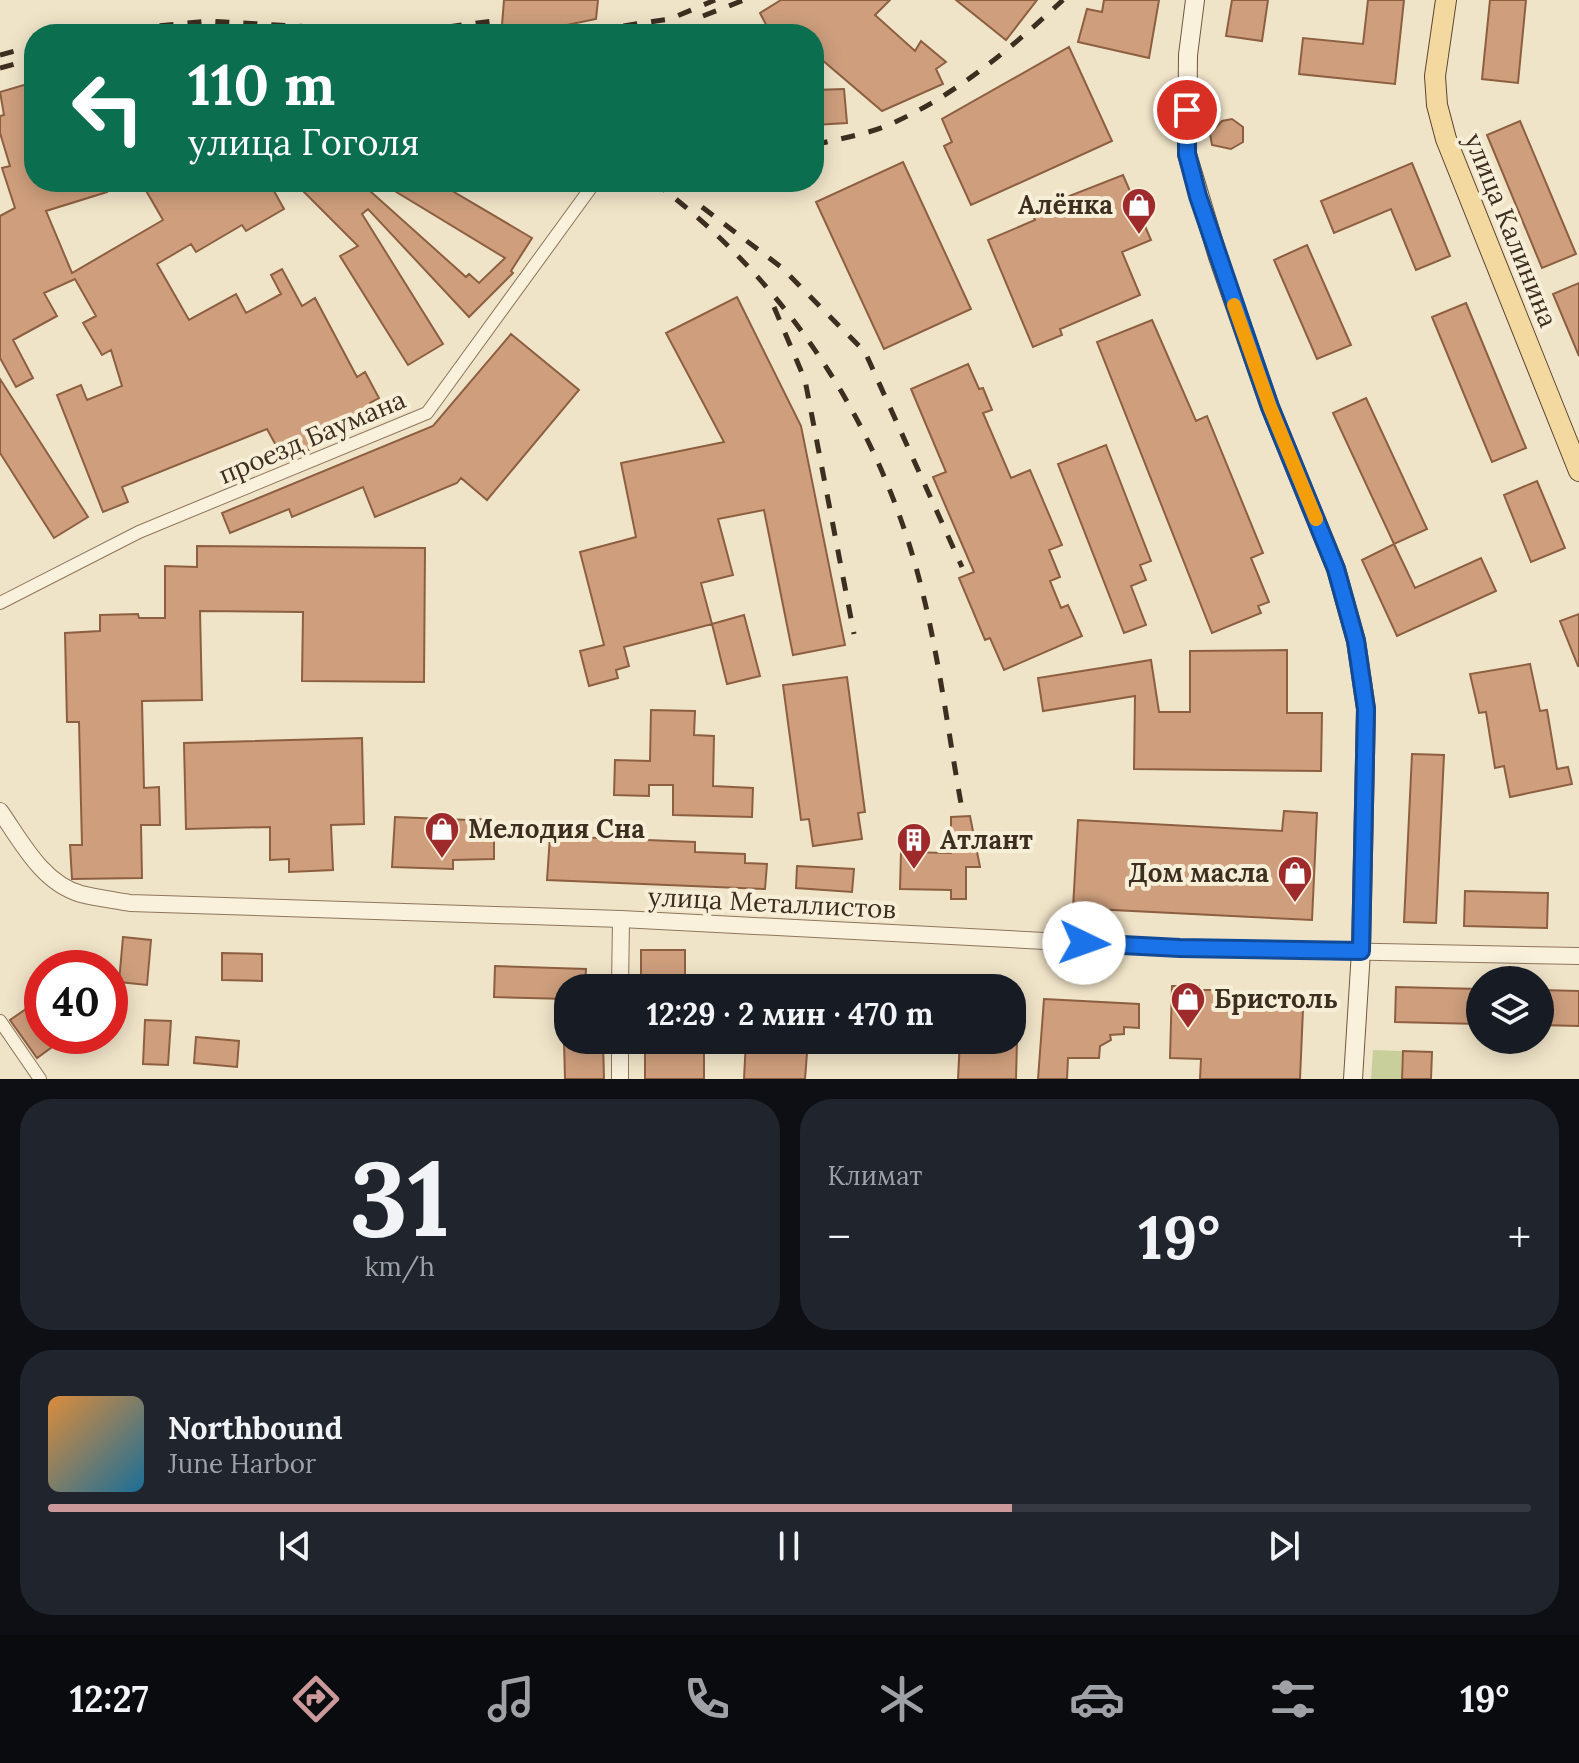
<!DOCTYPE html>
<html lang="ru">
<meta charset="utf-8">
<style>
:root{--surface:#171b24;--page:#20242c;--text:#f1f3f6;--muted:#9ea1a6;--line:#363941;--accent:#cc999b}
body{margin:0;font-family:Lora,serif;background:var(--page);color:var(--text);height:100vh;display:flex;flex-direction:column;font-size:30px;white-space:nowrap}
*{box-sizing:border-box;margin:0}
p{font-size:26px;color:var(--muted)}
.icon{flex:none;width:44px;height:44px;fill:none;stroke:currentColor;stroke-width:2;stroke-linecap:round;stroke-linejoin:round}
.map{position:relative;height:1079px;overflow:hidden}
.sheet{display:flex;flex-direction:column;gap:20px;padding:20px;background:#0d0f14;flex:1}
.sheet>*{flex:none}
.banner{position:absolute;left:24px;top:24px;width:800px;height:168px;border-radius:32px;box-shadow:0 4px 20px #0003;background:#0b6e4f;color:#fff;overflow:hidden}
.fabs{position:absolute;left:1466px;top:966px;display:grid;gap:16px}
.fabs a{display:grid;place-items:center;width:88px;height:88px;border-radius:50%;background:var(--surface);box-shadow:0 4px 20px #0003;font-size:40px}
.speed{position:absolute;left:24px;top:950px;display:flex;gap:16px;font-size:40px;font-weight:700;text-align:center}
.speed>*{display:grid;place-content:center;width:104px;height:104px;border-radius:50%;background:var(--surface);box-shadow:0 4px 20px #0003;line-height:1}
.speed .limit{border:12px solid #d22;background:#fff;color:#111}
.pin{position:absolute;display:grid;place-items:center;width:68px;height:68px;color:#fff;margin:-34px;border:4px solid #fff;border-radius:50%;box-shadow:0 2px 8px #0007}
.me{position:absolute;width:88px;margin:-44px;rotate:93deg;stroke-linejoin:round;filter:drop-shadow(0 0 6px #0008)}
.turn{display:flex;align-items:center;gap:28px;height:168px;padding:0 32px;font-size:36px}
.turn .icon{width:104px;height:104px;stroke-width:2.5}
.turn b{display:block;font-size:56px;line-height:68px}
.big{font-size:60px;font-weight:700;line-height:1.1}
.sheet .widget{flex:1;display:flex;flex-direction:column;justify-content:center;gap:12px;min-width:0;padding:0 28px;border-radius:32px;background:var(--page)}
.sheet .dial{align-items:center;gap:0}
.dial b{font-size:104px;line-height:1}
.song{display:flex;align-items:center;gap:24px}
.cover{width:96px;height:96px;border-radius:12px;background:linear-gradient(135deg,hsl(30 70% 55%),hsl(200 70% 35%))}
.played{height:8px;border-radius:4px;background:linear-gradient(90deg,var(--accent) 65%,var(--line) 65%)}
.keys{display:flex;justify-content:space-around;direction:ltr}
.heat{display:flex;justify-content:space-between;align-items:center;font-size:44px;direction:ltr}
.sheet .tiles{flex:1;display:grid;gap:20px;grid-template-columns:1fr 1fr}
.widget:last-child{grid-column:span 2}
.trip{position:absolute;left:554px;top:974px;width:472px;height:80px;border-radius:32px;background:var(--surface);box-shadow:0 4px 20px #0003;font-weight:700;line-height:80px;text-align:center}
.menu{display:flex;height:128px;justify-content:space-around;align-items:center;background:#090b0e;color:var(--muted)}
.menu .icon{width:56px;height:56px}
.menu .selected{color:var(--accent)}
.menu b{font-size:36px;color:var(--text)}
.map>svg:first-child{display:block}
</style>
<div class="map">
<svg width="1579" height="1079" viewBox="0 0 1579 1079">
<rect width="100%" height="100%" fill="#f0e4c8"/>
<path fill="#c9cf9b" d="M1373 1050 1402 1051 1401 1079H1371Z"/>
<path fill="#cf9f7d" stroke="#8d5f41" stroke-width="2" d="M504 0H598L596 19 567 25H502Z
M781 0H890L875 15 915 51 921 41 946 62 936 69 943 84 882 111 814 53V34H792L788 30 771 34 760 13Z
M956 0H1037L1006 40Z
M1104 0H1159L1149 58 1078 42 1087 9 1102 12Z
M1232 0H1268L1262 41 1226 36Z
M1368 0H1404L1395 84 1299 74 1303 38 1363 44Z
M1490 0H1526L1518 83 1482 79Z
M1069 47 1112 141 971 205 944 146 952 142 942 119Z
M34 82V182H103L107 192 46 211 72 273 163 220 141 182H269L284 209 246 231 242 225 196 252 191 244 157 264 189 320 236 294 246 313 281 294 271 275 282 269 302 306 315 298 357 377 365 372 379 398 370 403 377 415 285 462 267 429 122 487 128 502 103 512 57 395 81 385 87 400 122 386 111 350 102 355 83 323 96 316 75 279 44 293 57 316 13 340 33 378 16 387 0 358V216L15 208 2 168 10 166 0 133V116L4 115 0 92Z
M844 89 847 123 814 125V90Z
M1232 119 1243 127V142L1231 149 1212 145 1210 134 1222 121Z
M1520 121 1576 254 1542 268 1487 135Z
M903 162 971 309 884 349 816 202Z
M1412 163 1450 256 1416 270 1391 209 1334 233 1321 201Z
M1123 175 1151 240 1122 252 1140 295 1060 329 1062 335 1033 347 988 240 1035 220 1031 211Z
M294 182H360L466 277 469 274 479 283 505 258 380 182H437L532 238 511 271 513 273 469 317 368 209 362 214 443 344 408 365 340 256 358 246Z
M1307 245 1351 345 1317 359 1274 260Z
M1579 283V356L1553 294Z
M737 297 801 426 845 645 793 655 764 510 718 519 733 575 701 583 712 624 624 647 629 666 616 670 618 678 589 686 580 651 604 645 580 552 636 537 621 463 724 442 666 333Z
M1466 303 1526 448 1492 462 1432 317Z
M1152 320 1196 421 1207 416 1263 553 1251 558 1269 602 1258 606 1261 613 1212 633 1097 342Z
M511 334 579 390 487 500 461 478 457 483 375 517 363 487 292 517 289 509 230 533 222 513 433 426Z
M968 364 979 389 983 388 992 410 983 413 1011 478 1030 470 1062 545 1049 550 1060 577 1050 581 1061 608 1068 605 1082 636 1004 670 990 638 985 640 959 578 974 572 933 477 946 472 911 389Z
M0 379 88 517 54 538 0 453Z
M1366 398 1427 529 1394 544 1333 413Z
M1106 445 1151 561 1140 565 1146 580 1131 586 1146 625 1124 633 1058 464Z
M1537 481 1565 548 1531 562 1504 495Z
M1394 544 1415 588 1481 558 1496 591 1397 636 1362 560Z
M197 546 425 548 424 682 302 681 303 612 200 611 202 700 142 701 144 788 159 787 160 825H141L142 878 72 879 70 845H82L79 722H67L65 633 100 631V615L138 614 139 618H165V566L197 567Z
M1579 614V666H1578L1560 621Z
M744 615 760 676 727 684 712 624Z
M1287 650V713H1322L1321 771 1134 769 1135 696 1043 711 1038 678 1151 660 1159 712H1190V651Z
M1530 664 1540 711 1547 710 1557 769 1568 767 1572 784 1510 797 1504 766 1495 768 1486 712 1479 713 1470 674Z
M847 677 865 812 858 813 862 839 813 846 809 819 801 820 783 685Z
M651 710 695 711 694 735 714 736 713 786 753 788 752 817 673 815V785H649V796L614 795 615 760 650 761Z
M362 738 364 824 331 825 333 870 289 872V859L270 860V827L186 829 184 743Z
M1412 754 1444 755 1436 923 1404 922Z
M1284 811 1317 813 1312 920 1073 908 1078 820 1282 831Z
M970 816 980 867H966V899H951V890L900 889 901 852 951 853V817Z
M395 817 469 820 494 818V859L453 860V869L392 867Z
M550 836 695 842V852L745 854V863L767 864 765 889 547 880Z
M797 866 854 869 852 892 796 888Z
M1465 891 1548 893 1547 928 1464 926Z
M123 937 151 940 147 985 119 982Z
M641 950H685V988H641Z
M222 953 262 954V981L222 980Z
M495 966 586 969 585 988H568V999L494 997Z
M1172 986H1199V990H1218V997L1273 999V1008L1303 1009 1300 1079H1200L1201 1059 1170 1058Z
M1396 987 1480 989V1024L1395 1022Z
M1540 990 1579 991V1026L1540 1025Z
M1044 999 1139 1004V1028L1124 1027V1034L1110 1035 1111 1040 1100 1046 1099 1058H1068L1067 1079H1038Z
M26 1009 42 1036 52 1047 37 1058 10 1020Z
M145 1020 171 1021 168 1065 143 1064Z
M196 1037 239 1041 237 1067 194 1063Z
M564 1040H603L604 1079H565Z
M645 1040H704V1079H645Z
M746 1040H808L805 1079H744Z
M960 1040H1017L1016 1079H958Z
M1403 1051 1432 1052 1431 1079H1402Z"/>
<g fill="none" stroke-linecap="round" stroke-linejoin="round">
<g stroke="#8d765c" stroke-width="14">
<path id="minor" d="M0 603 139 532 427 413 595 182
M0 1021 40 1079"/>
</g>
<g stroke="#8d765c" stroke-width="18">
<path id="tertiary" d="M0 811C21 841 42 883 81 894 97 898 114 900 130 903L621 919 1180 948 1579 956
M620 988 621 919
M620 1079V1040"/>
</g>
<g stroke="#6f573f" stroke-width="20">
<path id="secondary" d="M1195 0 1188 55 1187 154 1218 257 1270 407 1336 569 1356 641 1366 709 1361 951 1353 1079"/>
</g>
<g stroke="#5b4430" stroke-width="22">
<path id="primary" d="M1446 0 1435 76 1437 105 1446 139 1579 471"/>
</g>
<use href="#minor" stroke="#faf1dc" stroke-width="12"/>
<use href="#tertiary" stroke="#faf1dc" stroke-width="16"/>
<use href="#secondary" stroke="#faf1dc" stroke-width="18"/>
<use href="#primary" stroke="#f3d9a0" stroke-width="20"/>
<path stroke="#3d2e20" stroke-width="5" stroke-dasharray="14 14" stroke-linecap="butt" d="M703 16 744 0
M336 28 423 30 494 21
M76 34 208 21 312 27 349 34
M568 34 670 19 715 0
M0 55 34 46
M0 68 34 59
M814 145C837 139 864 135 886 126 954 97 1009 50 1063 0
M654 182C790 284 883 429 923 594 940 664 949 738 962 809
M702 207 781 267 865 352 962 567
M774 307 805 380 854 634"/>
</g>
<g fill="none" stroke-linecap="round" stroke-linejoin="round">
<g stroke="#114b97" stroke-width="20">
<path id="route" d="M1084 943 1180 948 1361 951 1366 709 1356 641 1336 569 1270 407 1198 196 1187 154V110"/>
</g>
<use href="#route" stroke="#1a73e8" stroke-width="14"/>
<path stroke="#f59e0b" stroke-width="14" d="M1234 305 1270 407 1316 519"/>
</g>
<defs>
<g id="shop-pin" transform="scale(1.8)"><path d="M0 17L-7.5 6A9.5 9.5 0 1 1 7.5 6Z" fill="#9e2a2b" stroke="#f7eed8"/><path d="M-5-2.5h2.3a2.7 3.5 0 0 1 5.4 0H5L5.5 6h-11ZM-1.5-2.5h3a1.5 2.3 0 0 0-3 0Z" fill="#fff"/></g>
<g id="building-pin" transform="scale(1.8)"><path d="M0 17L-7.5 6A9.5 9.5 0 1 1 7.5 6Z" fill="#9e2a2b" stroke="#f7eed8"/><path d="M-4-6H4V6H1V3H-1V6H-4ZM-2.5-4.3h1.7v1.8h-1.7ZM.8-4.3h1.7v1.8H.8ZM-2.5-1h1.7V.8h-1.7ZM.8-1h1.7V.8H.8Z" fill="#fff"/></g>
</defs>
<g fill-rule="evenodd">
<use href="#shop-pin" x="1139" y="205"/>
<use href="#shop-pin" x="442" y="829"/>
<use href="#building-pin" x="914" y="840"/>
<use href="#shop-pin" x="1295" y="873"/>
<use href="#shop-pin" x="1188" y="999"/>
</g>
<g text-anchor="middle" stroke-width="8" stroke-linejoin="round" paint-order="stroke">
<g font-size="26" font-weight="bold" fill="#3d2e20" stroke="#f7eed8" text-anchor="start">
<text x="1113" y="214" text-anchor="end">Алёнка</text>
<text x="468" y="838">Мелодия Сна</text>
<text x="940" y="849">Атлант</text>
<text x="1269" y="882" text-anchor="end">Дом масла</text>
<text x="1214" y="1008">Бристоль</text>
</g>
<g font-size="26" fill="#3d2e20" stroke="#f7eed8">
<text transform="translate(1511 230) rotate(68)" y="9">улица Калинина</text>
<text transform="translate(312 437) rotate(-23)" y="9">проезд Баумана</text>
<text transform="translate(772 903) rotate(3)" y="9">улица Металлистов</text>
</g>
</g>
</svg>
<div class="fabs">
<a><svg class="icon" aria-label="layers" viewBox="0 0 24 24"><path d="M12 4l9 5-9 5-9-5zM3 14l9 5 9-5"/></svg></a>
</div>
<div class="speed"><div class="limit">40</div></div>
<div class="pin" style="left:1187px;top:110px;background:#d93025"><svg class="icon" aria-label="arrive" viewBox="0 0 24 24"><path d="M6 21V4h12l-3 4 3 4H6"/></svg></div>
<svg class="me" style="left:1084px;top:943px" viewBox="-20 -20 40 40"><circle r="19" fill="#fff"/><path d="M0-13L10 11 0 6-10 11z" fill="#1a73e8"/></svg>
<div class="trip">12:29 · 2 мин · 470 m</div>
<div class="banner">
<div class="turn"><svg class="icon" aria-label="left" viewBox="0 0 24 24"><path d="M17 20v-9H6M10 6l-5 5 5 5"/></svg><div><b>110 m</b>улица Гоголя</div></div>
</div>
</div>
<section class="sheet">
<div class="tiles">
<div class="widget dial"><b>31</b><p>km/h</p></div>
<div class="widget"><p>Климат</p>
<div class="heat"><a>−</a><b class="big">19°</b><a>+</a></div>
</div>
<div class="widget">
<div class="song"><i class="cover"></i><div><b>Northbound</b><p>June Harbor</p></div></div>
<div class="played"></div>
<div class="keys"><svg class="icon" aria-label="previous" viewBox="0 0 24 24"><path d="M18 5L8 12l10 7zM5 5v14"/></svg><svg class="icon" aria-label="pause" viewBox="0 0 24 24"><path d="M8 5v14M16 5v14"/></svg><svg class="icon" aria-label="next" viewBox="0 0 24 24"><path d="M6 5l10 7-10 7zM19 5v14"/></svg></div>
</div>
</div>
</section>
<nav class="menu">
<b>12:27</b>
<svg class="icon selected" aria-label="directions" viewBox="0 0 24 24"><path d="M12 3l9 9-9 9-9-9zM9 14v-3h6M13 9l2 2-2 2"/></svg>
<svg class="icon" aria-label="music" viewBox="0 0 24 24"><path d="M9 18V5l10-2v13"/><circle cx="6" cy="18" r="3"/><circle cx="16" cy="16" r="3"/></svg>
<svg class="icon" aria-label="phone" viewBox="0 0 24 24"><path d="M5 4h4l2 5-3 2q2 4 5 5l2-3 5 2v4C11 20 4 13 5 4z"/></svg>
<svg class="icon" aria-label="climate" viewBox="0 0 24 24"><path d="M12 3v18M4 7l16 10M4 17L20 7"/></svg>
<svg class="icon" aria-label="car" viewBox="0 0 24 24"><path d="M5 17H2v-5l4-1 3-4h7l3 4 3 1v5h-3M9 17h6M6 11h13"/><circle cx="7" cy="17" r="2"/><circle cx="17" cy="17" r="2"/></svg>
<svg class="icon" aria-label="filters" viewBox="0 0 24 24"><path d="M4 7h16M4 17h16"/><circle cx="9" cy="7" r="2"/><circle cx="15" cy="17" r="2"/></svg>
<b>19°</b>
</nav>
